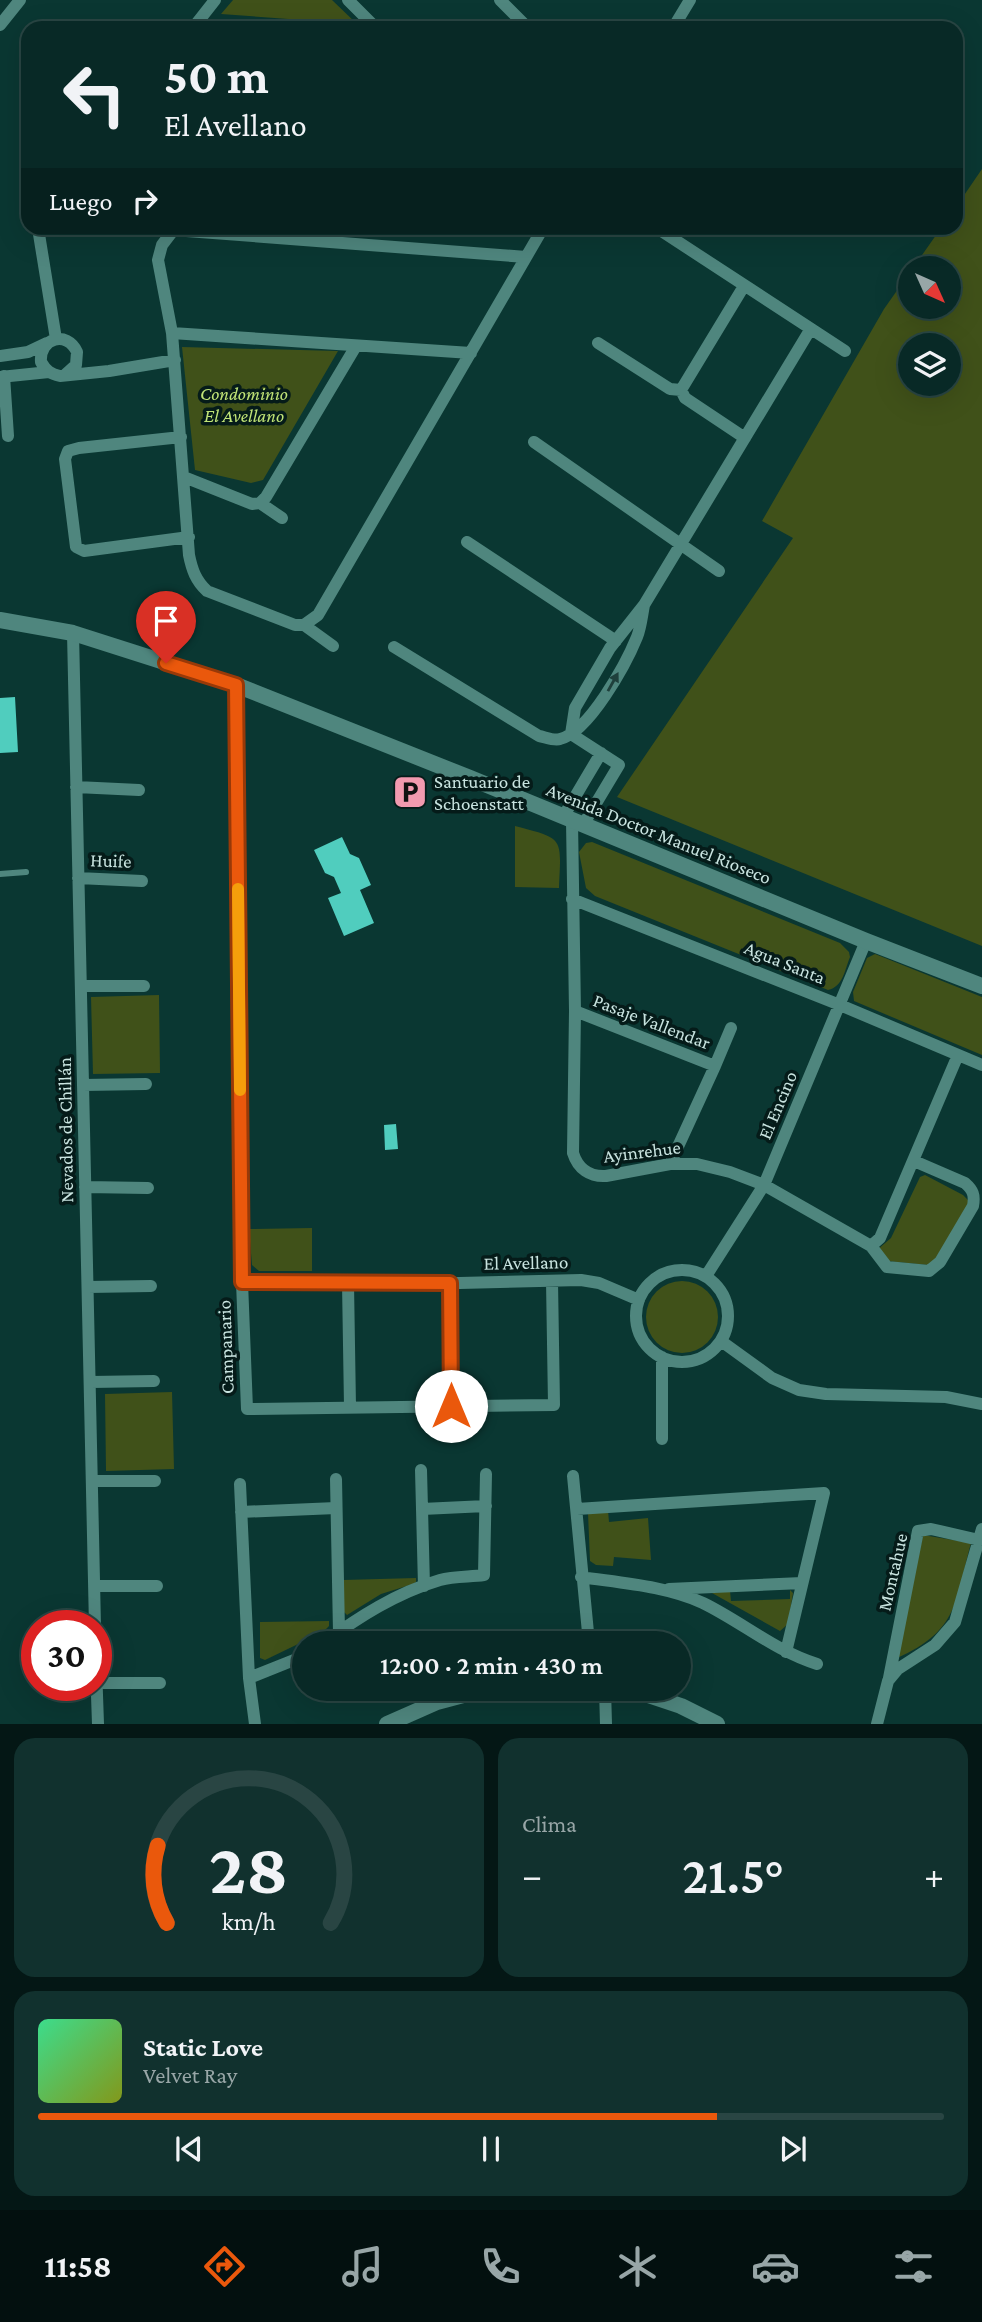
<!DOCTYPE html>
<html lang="es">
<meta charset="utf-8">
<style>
:root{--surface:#082926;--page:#11312e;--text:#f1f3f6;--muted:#98a6a7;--line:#294543;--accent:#ea580c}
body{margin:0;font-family:"Crimson Pro",serif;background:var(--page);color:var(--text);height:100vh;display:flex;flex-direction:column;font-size:26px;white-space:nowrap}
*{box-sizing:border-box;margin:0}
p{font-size:23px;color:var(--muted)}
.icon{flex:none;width:38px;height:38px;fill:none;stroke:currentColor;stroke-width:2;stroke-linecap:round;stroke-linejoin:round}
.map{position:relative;height:1724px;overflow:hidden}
.drawer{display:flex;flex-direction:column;gap:14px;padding:14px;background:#041715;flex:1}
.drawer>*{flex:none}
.top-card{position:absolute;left:21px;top:21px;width:942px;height:214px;border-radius:21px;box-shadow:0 7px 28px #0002,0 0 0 2px var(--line);background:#082926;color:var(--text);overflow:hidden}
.needle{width:46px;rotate:135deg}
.controls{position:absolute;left:898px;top:256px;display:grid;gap:14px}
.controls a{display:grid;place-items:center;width:63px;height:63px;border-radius:50%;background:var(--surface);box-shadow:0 7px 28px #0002,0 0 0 2px var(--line);font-size:35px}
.speed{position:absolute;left:21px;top:1610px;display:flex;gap:14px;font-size:35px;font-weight:700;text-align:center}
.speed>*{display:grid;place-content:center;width:91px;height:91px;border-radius:50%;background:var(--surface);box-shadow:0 7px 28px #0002,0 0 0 2px var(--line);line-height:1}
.speed .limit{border:10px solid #d22;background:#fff;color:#111}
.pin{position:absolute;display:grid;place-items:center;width:60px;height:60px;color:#fff;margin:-72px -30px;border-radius:50% 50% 50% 0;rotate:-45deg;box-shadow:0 0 7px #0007}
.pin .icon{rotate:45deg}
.me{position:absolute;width:77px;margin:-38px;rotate:0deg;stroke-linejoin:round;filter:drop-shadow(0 0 5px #0008)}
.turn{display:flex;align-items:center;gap:24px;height:147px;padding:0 28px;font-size:32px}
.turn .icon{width:91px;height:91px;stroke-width:2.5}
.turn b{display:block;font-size:49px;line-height:60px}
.then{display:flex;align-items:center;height:66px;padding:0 28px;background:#0003;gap:14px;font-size:26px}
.big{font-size:52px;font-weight:600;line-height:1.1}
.drawer .widget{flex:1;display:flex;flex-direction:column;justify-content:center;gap:10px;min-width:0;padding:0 24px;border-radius:21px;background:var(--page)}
.drawer .dial{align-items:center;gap:0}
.dial svg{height:182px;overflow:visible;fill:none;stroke:var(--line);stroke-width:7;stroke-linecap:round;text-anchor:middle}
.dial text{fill:var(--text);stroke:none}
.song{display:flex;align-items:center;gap:21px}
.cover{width:84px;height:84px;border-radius:10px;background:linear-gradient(135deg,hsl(150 70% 55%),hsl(70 70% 35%))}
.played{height:7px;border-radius:4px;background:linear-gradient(90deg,var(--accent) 75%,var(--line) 75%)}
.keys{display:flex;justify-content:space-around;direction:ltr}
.heat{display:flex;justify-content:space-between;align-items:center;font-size:38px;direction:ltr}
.drawer .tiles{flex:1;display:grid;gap:14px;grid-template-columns:1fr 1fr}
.widget:last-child{grid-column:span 2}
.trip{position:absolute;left:292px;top:1631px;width:399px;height:70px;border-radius:35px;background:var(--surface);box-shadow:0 7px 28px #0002,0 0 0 2px var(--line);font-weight:600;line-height:70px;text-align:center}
.dock{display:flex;height:112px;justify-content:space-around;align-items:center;background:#03100f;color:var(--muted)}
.dock .icon{width:49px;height:49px}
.dock .current{color:var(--accent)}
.dock b{font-size:32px;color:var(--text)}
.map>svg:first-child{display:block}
</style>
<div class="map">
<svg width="982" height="1724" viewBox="0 0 982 1724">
<rect width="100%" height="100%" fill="#0a3732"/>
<path fill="#405119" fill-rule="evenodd" d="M233 0H332L357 24 221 14Z
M982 169V946L617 797 793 538 762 521 884 309 910 272V306H948V268H913L941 228H956V207ZM910 345H948V383H910Z
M182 347 338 351 263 480 251 483 195 470Z
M515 826C565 839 561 837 559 888L515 887Z
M592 842 840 943 849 952 850 957C845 969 843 987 828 990L595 896 586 888 579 852 586 843Z
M875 954 982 997V1055L854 1001 853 992 867 958Z
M159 995 160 1073 93 1074 91 997Z
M925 1175 963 1195 968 1200V1205L935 1260 928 1265 887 1261 877 1250 891 1238 920 1177Z
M312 1228V1271H259L252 1265 249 1229Z
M646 1317a36 36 0 1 1 72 0a36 36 0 1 1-72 0Z
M172 1392 174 1469 106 1471 105 1394Z
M608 1510 609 1522 648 1518 651 1560 614 1557 613 1566 596 1565 590 1561 588 1513Z
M923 1535 971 1543C955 1601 959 1631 897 1658Z
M416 1578V1582L413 1584 381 1594 347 1615 343 1611V1580Z
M790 1590 793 1593 788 1624 780 1631 712 1593 730 1591 731 1601 790 1599Z
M329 1621V1626L323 1632 265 1660 260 1658V1622Z"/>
<path fill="#50cdbe" d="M15 697 18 752 0 753V698Z
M342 837 350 854 359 858 371 885 360 890 374 923 344 936 328 898 341 893 334 877 325 873 314 850Z
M396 1124 398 1149 385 1150 384 1125Z"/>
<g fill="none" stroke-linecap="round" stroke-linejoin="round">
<path stroke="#4f867e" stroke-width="6" d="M0 874 26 872"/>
<path stroke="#4f867e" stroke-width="12" d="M348 0 376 28
M500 0 528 28
M196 24 229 28
M0 25 20 0
M193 28 215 0
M673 28 690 0
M38 228 56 339
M175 228 162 245 158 260 172 333 189 555C192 570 196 581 207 591L295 625H304L318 615 543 228
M173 230 526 257
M663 232 845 351
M172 333 471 353
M598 343 670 389 681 390 744 286
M0 356 28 352 47 343
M66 374 76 365 77 352C67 330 39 338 41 362 46 371 51 374 60 376L109 371 175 360
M4 376 8 436
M0 377 49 372
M681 390 685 398 745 438
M181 437 79 448 68 451 65 459 76 547 84 551 189 537
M534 442 719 571
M184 477 252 504 260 503 266 497 356 346
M260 503 282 518
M467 542 616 641
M644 605 810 330
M304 625 333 646
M73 633 95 1626
M394 647 539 736C545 737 554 741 560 739 589 732 626 664 637 637 641 627 642 615 644 605L610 648 575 708 571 734
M236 685 242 1282 247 1409 554 1405 552 1281
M571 734 619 765 583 825
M76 787 139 790
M563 817 601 753
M572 821 575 1011 573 1153C578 1169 590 1177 606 1176L670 1164H697L730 1172 764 1185 871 1246 880 1238 958 1055
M78 878 142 881
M572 899 840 1005 982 1065
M81 986H144
M575 1011 715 1066 670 1164
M715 1066 731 1028
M83 1085 146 1084
M85 1187 148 1188
M871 1246 887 1267 929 1271 940 1262 973 1206C975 1195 973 1190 965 1183L914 1161
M636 1316a46 46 0 1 1 92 0a46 46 0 1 1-92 0Z
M706 1276 764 1185 866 941
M242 1282 419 1284 581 1280 599 1283 639 1300
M348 1283 350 1407
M450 1283 451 1406
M88 1287 151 1286
M721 1341 772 1378 799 1390 826 1394 946 1397 982 1404
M662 1357V1439
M91 1382 154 1381
M421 1470 424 1586
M573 1476 589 1643
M336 1479 339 1632
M92 1481H155
M240 1484 249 1678 255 1724
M422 1509 486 1506
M577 1509 824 1493 786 1652
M241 1512 336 1508
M581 1577C621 1583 666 1586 703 1603 742 1622 775 1651 817 1664
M94 1586H157
M669 1589 802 1583
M323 1643C359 1617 396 1593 440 1580 454 1576 470 1577 484 1575L486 1474
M96 1666 98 1724
M249 1678 304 1656
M889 1678 918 1531 931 1529 979 1540
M97 1683H160
M605 1689 606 1724
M877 1724 888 1681 898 1669 935 1645 955 1622 982 1529"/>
<path stroke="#4f867e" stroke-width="16" d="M0 620 73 633 236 685 470 778 866 941 982 986
M630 1689 681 1706 717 1724
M387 1724 437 1702 486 1689"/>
</g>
<defs><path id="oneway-solid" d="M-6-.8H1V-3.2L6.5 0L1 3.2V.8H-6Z" transform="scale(1.75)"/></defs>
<use fill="#1f403c" href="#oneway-solid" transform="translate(613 682) rotate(-61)"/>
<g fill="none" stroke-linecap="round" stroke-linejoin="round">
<g stroke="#983908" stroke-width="18">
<path id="route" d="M166 663 236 685 242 1282 450 1283 451 1406"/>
</g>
<use href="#route" stroke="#ea580c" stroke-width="12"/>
<path stroke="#f59e0b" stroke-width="12" d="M238 889 240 1090"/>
</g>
<defs>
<g id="parking-square" transform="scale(1.75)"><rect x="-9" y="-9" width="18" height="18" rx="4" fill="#f29aaf" stroke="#051b19"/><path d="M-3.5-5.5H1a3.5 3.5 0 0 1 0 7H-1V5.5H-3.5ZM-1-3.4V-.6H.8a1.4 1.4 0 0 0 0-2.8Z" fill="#111"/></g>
</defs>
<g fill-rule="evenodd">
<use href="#parking-square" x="410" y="792"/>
</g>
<g text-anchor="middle" stroke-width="7" stroke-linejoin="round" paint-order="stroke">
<g font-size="19" font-style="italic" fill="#c0e477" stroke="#051b19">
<text x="244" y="400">Condominio<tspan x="244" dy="22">El Avellano</tspan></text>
</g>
<g font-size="19" fill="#c9e4e0" stroke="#051b19" text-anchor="start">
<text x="434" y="788">Santuario de<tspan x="434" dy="22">Schoenstatt</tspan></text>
</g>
<g font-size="19" fill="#c9e4e0" stroke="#051b19">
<text transform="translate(659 833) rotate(22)" y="7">Avenida Doctor Manuel Rioseco</text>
<text transform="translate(111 860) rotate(2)" y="7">Huife</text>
<text transform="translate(785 962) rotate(22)" y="7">Agua Santa</text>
<text transform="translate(652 1021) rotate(21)" y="7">Pasaje Vallendar</text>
<text transform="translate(777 1105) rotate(-67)" y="7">El Encino</text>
<text transform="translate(65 1130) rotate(-91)" y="7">Nevados de Chillán</text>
<text transform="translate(642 1151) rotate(-7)" y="7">Ayinrehue</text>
<text transform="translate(526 1262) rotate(-1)" y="7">El Avellano</text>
<text transform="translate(225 1347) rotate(-92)" y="7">Campanario</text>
<text transform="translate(892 1572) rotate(-77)" y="7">Montahue</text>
</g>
</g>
</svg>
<div class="controls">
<a><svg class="needle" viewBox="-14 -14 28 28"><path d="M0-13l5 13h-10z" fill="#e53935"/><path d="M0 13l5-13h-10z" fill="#98a6a7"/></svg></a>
<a><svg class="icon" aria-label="layers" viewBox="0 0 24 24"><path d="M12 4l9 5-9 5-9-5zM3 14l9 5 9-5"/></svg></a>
</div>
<div class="speed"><div class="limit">30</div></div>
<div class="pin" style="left:166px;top:663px;background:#d93025"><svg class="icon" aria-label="arrive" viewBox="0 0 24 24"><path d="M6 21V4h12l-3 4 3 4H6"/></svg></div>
<svg class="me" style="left:451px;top:1406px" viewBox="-20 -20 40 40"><circle r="19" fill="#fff"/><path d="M0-13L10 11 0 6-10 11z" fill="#ea580c"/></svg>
<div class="trip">12:00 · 2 min · 430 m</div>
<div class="top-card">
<div class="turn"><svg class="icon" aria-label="left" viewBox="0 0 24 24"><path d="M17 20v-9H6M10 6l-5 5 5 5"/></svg><div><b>50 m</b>El Avellano</div></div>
<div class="then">Luego<svg class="icon" aria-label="right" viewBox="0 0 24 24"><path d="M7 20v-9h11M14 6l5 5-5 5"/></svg></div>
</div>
</div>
<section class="drawer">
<div class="tiles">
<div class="widget dial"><svg viewBox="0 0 100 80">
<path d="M14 69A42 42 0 1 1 86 69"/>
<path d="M14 69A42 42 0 0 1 10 35" stroke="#ea580c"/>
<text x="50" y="56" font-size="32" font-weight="700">28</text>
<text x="50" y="72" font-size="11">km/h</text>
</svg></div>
<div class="widget"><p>Clima</p>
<div class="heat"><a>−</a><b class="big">21.5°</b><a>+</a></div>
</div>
<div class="widget">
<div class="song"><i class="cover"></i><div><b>Static Love</b><p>Velvet Ray</p></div></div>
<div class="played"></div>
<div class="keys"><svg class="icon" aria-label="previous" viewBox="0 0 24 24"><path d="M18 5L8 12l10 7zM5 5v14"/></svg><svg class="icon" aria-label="pause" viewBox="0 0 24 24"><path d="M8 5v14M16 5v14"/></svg><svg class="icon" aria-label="next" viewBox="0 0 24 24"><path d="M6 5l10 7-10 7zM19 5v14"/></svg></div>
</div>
</div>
</section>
<nav class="dock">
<b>11:58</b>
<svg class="icon current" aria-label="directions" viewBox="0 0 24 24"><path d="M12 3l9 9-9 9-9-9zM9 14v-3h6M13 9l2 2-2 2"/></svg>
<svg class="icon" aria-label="music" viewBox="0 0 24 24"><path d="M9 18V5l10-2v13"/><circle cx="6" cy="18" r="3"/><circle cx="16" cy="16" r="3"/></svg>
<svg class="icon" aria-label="phone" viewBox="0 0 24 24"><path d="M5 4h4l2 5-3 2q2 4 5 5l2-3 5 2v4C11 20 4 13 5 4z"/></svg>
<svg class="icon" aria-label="climate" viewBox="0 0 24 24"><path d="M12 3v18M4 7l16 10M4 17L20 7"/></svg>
<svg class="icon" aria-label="car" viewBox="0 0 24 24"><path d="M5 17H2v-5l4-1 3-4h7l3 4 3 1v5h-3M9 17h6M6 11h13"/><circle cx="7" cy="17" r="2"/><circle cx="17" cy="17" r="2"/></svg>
<svg class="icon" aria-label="filters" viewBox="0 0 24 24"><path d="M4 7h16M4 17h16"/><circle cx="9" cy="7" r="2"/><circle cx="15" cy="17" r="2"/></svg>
</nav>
